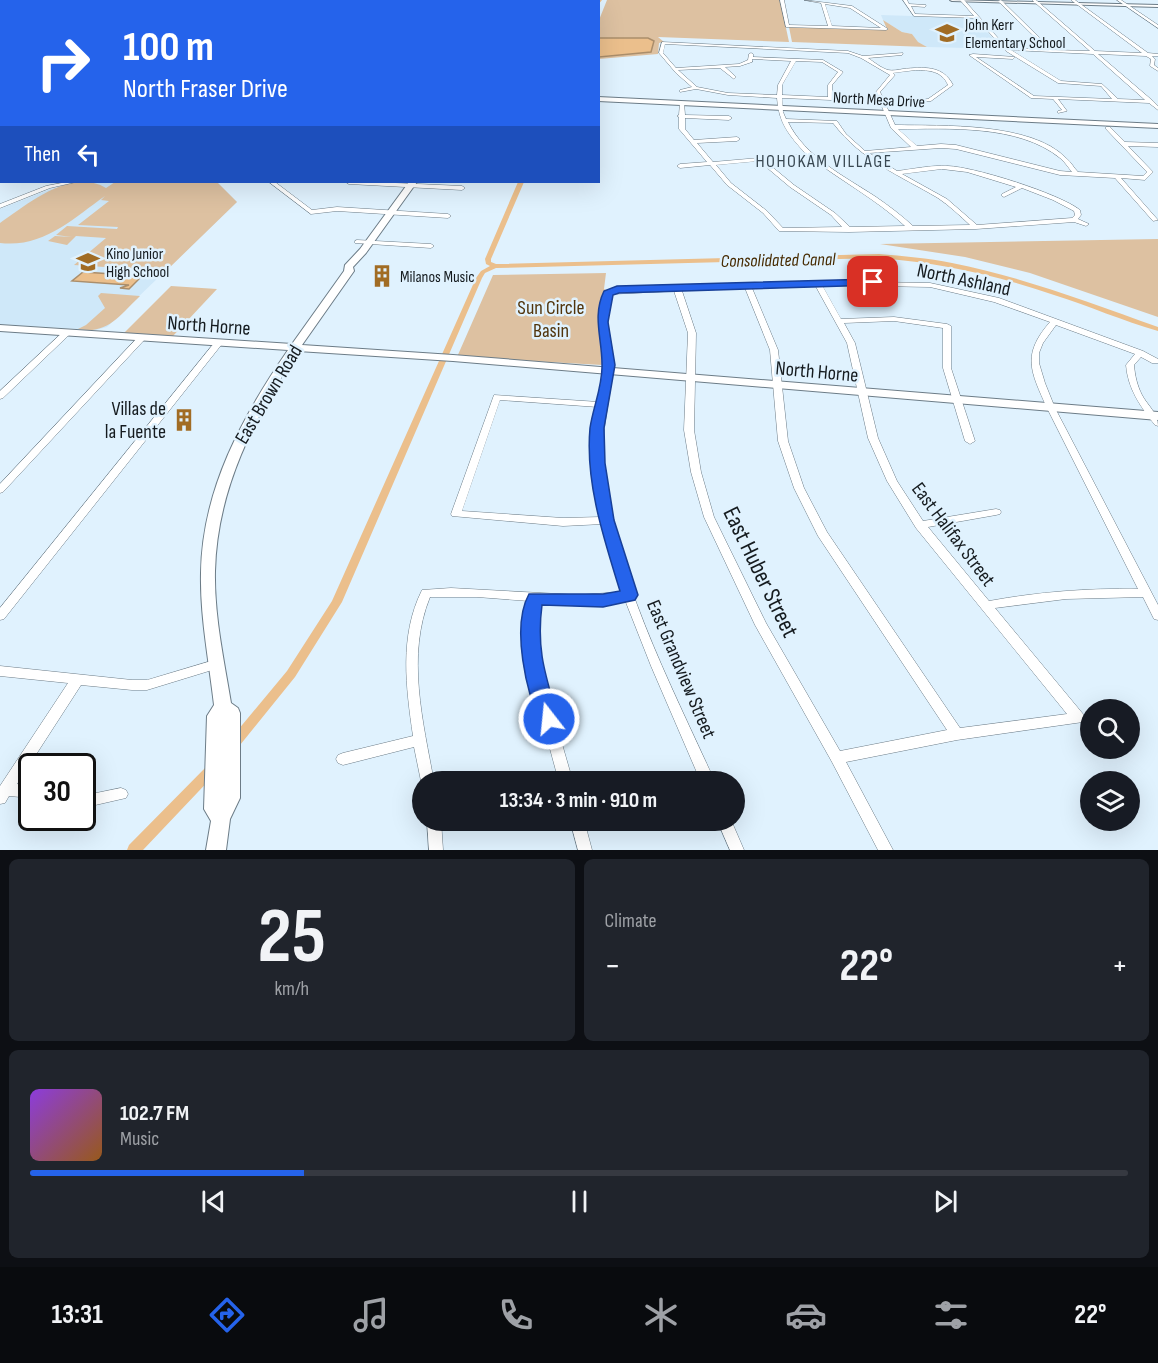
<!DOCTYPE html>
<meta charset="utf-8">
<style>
:root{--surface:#171b24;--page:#20242c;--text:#f1f3f6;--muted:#9ea1a6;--line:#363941;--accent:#2563eb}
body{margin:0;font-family:"Sofia Sans Condensed",sans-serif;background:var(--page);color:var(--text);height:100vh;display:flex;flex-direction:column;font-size:22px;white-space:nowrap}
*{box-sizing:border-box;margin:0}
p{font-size:20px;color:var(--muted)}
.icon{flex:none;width:33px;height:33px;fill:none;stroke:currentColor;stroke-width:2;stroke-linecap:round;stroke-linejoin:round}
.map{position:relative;height:850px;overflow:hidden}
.details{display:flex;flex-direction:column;gap:9px;padding:9px;background:#0d0f14;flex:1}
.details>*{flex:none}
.hud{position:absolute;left:0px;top:0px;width:600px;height:183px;box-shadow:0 6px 24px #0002;background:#2563eb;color:#fff;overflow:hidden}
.fabs{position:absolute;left:1080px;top:699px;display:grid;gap:12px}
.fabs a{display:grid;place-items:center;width:60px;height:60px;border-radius:50%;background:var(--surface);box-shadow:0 6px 24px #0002;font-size:30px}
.speed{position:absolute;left:18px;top:753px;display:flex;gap:12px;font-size:30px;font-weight:700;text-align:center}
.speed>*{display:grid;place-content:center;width:78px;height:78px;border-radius:50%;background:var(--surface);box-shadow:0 6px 24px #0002;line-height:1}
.speed .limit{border:3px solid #111;border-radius:9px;background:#fff;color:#111}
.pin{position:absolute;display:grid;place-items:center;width:51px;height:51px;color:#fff;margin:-26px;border-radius:12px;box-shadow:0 3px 9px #0006}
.me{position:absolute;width:66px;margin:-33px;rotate:344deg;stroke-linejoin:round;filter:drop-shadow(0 0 4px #0008)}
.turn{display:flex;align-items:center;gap:21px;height:126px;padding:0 24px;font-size:27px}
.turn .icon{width:78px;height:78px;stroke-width:2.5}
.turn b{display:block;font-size:42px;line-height:51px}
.then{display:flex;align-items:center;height:57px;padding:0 24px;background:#0003;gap:12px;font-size:22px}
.big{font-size:45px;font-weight:700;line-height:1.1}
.details .widget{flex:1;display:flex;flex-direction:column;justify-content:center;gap:9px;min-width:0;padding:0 21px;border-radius:9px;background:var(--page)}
.details .dial{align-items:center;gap:0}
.dial b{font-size:78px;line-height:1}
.song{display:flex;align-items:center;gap:18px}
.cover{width:72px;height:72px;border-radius:9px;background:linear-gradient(135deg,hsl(270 70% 55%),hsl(30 70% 35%))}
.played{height:6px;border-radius:3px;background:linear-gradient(90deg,var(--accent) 25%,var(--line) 25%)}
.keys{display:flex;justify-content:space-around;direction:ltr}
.heat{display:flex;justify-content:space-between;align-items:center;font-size:33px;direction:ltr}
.details .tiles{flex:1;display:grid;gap:9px;grid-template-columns:1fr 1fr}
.widget:last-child{grid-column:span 2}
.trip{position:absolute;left:412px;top:771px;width:333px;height:60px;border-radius:30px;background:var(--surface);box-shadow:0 6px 24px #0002;font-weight:700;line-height:60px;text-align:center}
.dock{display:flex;height:96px;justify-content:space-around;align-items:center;background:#090b0e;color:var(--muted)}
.dock .icon{width:42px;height:42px}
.dock .selected{color:var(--accent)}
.dock b{font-size:27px;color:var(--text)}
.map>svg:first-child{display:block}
</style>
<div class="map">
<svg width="1158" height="850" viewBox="0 0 1158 850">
<rect width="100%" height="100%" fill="#e0f2fe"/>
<path fill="#cfe8f9" d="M881 15 974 18 1003 49 927 47 917 42 912 34 902 32 883 20Z
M89 182H217L237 202 107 327 96 330 0 324V209L51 189Z"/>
<path fill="#ddc1a1" d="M607 0H780L789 42 658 37 664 42 659 43 658 54 599 59V20Z
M883 20 902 32 912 34 918 42 927 47 792 42 789 27 887 29Z
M115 182H217L237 202 166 271 74 265 106 238 76 236 67 245 48 241 55 236 72 237 56 235 67 226 117 229 118 227 78 225 109 201 101 200 105 196C72 219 44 248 0 243V223C27 205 70 167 106 188Z
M1158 239V317L1030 273 965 257 880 244Z
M606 273 604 289 606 290 598 325 604 354 602 365 457 357 493 275Z
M171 286 217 289 173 336 124 333Z
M101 293 140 296C120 315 108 335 78 329L86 325 105 308 98 296Z"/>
<path fill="#ebbf8c" stroke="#ab8e6b" stroke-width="1.5" d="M598 38H648L654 41 651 52 599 57Z
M83 272 142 276 129 289 120 288 129 285 72 281Z"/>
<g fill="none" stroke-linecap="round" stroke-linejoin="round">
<path fill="#ebbf8c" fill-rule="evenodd" d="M598 0H602L598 5Z
M518 182H524L491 259V262L496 264 879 254C903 256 928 258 952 263 1023 277 1090 303 1158 327V331C1123 321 1089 306 1054 295 996 275 940 263 879 258L496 268 485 273 482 278 342 602 295 677 236 750 232 751 228 750 226 746 228 742 287 671 332 601 476 278 481 271 490 266 486 264 485 259Z
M212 763 216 765 218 769 216 773 143 850H127L129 845 208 765Z"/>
<g stroke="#6c7c87" stroke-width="1">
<path id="street" d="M0 0H5L0 2Z
M59 0H64L57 2Z
M116 0H120L121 2H117Z
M376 0H380L375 2Z
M780 0H784L789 25 828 26 821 3 804 0 852 6 888 29 886 30 786 27ZM825 4 850 8 881 28 832 26Z
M903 0H907L909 4 926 5 925 7 911 6 915 14 974 16 960 0H964L1007 48 1047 49 998 1 1001 0 1052 50 1090 51 1032 0H1036L1095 51 1142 53 1071 0H1075L1148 53 1158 54V56H1152L1155 59 1154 65 1158 68V71L1150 66 1151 59 1146 56 1098 54 1153 101 1158 106V110L1149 103 1058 99 1067 111 1058 113V111L1062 110 1053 99 1031 98 969 55 973 54 1015 57 1013 59 976 57 1034 96 1112 99 1101 86 1058 83 1006 51 976 18 914 16ZM1011 50 1093 54 1145 100 1118 99 1102 84 1061 81Z
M1117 0H1121L1158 25V28Z
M0 25H2V28H0Z
M662 42 848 51 863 56 903 53 902 55 868 58C874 62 881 68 888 70 892 71 898 70 903 69 923 67 943 65 953 85L931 101 906 103H885L895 125C942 126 1031 122 1066 158 1071 162 1074 168 1078 172L1143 176 1147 172 1106 129V127H1110L1125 142 1158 143V147L1128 146 1153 172 1145 180 1121 178 1158 220 1153 221 1115 178 1060 175 956 149 941 148 869 153 897 171C914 169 931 165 948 166 975 167 1060 194 1080 210L1081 215 1078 219 1089 224 1086 226 1074 222 976 229 849 232 779 231 763 213 727 185 710 165 680 168 677 166 680 164 707 162 679 129V117L677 116 679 115 680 103 682 102 684 103 685 115 729 116 732 118 729 120 685 118V129L694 140 737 137 740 139 737 141 697 143 713 162 806 154C789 135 779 124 777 98L728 95 696 89 680 92V90L692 87 676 73 659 53ZM665 44 848 53 861 58 890 75 876 92 879 99 832 97V85L843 72 823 60 753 57V54L751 53 749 54 748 60 739 64 676 68 663 53ZM752 59 791 61 778 85 777 95 728 93 697 87 678 70 720 68 734 79 736 77 725 67 740 66 752 62ZM796 61 822 62 838 72 828 85V97L782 95V85ZM916 70C929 70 942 71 948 85L928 99 906 101 884 100 880 92 895 75 893 73ZM782 98 880 102 891 128 911 147 865 151 846 134 837 121 786 119 783 112ZM788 122 833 123C862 161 899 175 938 198 950 206 960 216 970 225L913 226C901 215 889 206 876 197 844 176 805 157 788 122ZM898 129C948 129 1018 124 1060 158 1064 161 1068 167 1072 172L1060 171 956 145 941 144 917 146ZM810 157C841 181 876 199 905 226L850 227 835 213 794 185 765 161ZM759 161 790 187 831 215 842 227 783 228 767 211 731 183 716 165ZM942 169 967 172 1016 187 1002 194V196L1004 197 1022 188 1053 200 1074 211 1075 215 1072 218 977 225 947 199 902 174Z
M0 87H2V90H0Z
M0 120H2V123L0 124Z
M0 163H2V167H0Z
M67 182H76L50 188 0 208V204L46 186Z
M269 182H275L312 210 337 207 448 214 451 216 448 218 337 211 311 214Z
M346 182H373L462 186 465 188 462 190 349 184Z
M357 240 431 244 434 246 431 248 355 243V241Z
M817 281 930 283 999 298 1143 351 1158 359V363H1152L1141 357 1134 365C1135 376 1137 385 1142 395 1148 406 1158 413 1158 426L1155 425C1140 406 1128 389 1126 365L1135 354 1056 325 1043 343 1039 353V363L1045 383 1055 408 1158 605V620L1154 619 1143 597 1066 599 995 608 1083 714 1084 718 1083 722 957 740 846 762 893 850H878L832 762 755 625 704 517 691 472 684 430 688 333 674 291 613 294C601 320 614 340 613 366 611 398 601 428 603 460 609 568 671 684 715 782H701L651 666 625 600 578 603 540 602 535 633 537 657 573 782H559L525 657 523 633 529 601 477 597H430C406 656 423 721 434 782H423L422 786 414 747 343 765 338 763 336 759 338 755 343 753 413 736C406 687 399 636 422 590L451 588 578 595 622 592 607 544 603 524 563 526 452 516 451 514 494 395 599 402C602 387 606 371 605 355 603 330 594 315 607 290L677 286ZM815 285 847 343 868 438 887 481 916 528 1067 714 960 728 827 532 804 488 788 441 778 350 752 288ZM822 285 930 287 994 302 1050 322C1021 355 1031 372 1047 408L1138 589C1088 588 1038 592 989 601L928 527 996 515 1000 514 1001 512 1000 510 996 509 923 521 897 481 878 438 855 343 844 323 894 321 943 328V368L965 441 970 444 975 441 951 368V326L947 324 894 317 841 319ZM745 288 770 350 778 441 794 488 818 536 947 730 840 751 766 623 714 517 701 472 694 430 696 333 682 291ZM500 400 598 407C591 444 593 480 601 517L563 518 462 511Z
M64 331H67L71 333 3 398 0 399V391Z
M139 336H145L146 338 3 492 0 493V484Z
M215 342H218L222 344 4 619 0 620V608Z
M218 659 222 661 224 664 222 667 147 690H132L81 685 17 784 32 786V798L9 796 5 803 0 804V786L68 683 0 676V666L132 680H147Z
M121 788 126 790 128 794 126 798 91 806 82 805V793L91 794Z
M427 820H441L443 850H429Z
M570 820H584L592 850H578Z
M717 820H731L744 850H730Z"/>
</g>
<g stroke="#6c7c87" stroke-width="2">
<path id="secondary" d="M241 0H246L239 2Z
M505 0H509L504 2Z
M950 0 1158 5V7L952 1Z
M0 72H2V76H0Z
M598 97 1158 124V128L598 101Z
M0 155H2L0 160Z
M409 182H417L366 253 353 267 354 271 302 345 453 355 1158 412V420L453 361 298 351C254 418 217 489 215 571 214 615 224 660 231 703L238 708 240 713V798L230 819 226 850H206L211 821 204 809 207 716 214 705C209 661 200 617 201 573 202 490 242 417 288 350L0 331V325L292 344 344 271 345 265 360 249Z"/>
</g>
<use href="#street" fill="#fff" fill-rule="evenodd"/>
<use href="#secondary" fill="#fff" fill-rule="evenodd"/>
</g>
<path fill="#2563eb" stroke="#184099" stroke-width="1.5" d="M873 279 877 280V285L619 293 613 295 608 322 615 365 604 428 605 463 614 520 638 595 635 600 603 607 542 605C536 651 546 676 558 719L555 725 549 728 542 725C526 694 511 626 529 594H603L620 591C604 539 585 483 590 428 593 407 603 385 602 364 602 338 592 316 604 291L617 286Z"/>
<defs>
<g id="school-bare" transform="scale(1.8)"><path d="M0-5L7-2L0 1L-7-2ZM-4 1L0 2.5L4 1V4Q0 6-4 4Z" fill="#a16c24" stroke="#e0f2fe" stroke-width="2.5" paint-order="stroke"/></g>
<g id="building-bare" transform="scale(1.8)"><path d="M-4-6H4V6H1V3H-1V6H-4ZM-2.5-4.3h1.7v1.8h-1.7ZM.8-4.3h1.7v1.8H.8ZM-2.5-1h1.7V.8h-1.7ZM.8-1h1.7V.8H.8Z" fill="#a16c24" stroke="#e0f2fe" stroke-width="2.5" paint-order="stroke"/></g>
</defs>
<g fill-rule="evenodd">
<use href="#school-bare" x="947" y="33"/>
<use href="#school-bare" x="88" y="262"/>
<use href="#building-bare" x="382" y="276"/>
<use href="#building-bare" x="184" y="420"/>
</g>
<g text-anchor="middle" stroke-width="5" stroke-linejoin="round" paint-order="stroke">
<g font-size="16" fill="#151b1f" stroke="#e0f2fe" text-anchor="start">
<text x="965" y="30">John Kerr<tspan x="965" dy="18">Elementary School</tspan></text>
<text x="106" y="259">Kino Junior<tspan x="106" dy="18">High School</tspan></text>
<text x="400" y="282">Milanos Music</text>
</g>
<g font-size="16" fill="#151b1f" stroke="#e0f2fe">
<text transform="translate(879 99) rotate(3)" y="6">North Mesa Drive</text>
</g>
<g font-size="18" letter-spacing="1.5" fill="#394852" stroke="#e0f2fe">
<text x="824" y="167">HOHOKAM VILLAGE</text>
</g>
<g font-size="18" font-style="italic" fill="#462a00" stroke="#e0f2fe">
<text transform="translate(778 260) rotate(-1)" y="6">Consolidated Canal</text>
</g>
<g font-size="20" fill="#151b1f" stroke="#e0f2fe">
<text transform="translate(964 279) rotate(12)" y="7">North Ashland</text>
<text transform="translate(209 325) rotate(4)" y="7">North Horne</text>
<text transform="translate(817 371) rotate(5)" y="7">North Horne</text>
<text transform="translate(268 394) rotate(-59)" y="7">East Brown Road</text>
<text transform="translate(954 534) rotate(53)" y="7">East Halifax Street</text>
<text transform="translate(682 669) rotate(67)" y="7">East Grandview Street</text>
</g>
<g font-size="20" fill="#51340b" stroke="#e0f2fe">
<text x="551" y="314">Sun Circle<tspan x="551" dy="23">Basin</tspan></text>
</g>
<g font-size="20" fill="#151b1f" stroke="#e0f2fe" text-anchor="end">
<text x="166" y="415">Villas de<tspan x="166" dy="23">la Fuente</tspan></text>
</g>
<g font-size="24" fill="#151b1f" stroke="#e0f2fe">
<text transform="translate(761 572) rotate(64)" y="8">East Huber Street</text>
</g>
</g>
</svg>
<div class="fabs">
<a><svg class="icon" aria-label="search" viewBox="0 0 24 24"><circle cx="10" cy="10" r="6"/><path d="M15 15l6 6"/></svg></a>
<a><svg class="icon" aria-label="layers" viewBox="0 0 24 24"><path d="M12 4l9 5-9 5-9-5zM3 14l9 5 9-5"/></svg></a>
</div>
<div class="speed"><div class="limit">30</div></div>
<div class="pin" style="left:873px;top:282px;background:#d93025"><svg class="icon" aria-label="arrive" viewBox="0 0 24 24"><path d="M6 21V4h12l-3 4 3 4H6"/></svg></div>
<svg class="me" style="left:549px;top:719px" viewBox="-20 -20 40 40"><circle r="17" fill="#2563eb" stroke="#fff" stroke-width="3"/><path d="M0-11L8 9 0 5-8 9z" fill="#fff"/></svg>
<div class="trip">13:34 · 3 min · 910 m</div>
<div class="hud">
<div class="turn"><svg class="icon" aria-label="right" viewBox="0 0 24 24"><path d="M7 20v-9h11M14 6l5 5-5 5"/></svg><div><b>100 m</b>North Fraser Drive</div></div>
<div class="then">Then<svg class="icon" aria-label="left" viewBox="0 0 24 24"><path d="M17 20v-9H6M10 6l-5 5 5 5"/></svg></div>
</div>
</div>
<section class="details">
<div class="tiles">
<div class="widget dial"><b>25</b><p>km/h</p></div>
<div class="widget"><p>Climate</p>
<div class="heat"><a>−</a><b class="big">22°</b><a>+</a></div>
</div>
<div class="widget">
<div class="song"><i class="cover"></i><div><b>102.7 FM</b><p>Music</p></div></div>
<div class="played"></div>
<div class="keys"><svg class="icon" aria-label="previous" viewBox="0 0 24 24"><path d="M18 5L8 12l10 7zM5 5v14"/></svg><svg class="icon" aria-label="pause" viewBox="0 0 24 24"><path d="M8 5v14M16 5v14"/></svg><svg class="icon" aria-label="next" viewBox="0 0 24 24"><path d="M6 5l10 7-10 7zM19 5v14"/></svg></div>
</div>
</div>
</section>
<nav class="dock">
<b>13:31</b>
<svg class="icon selected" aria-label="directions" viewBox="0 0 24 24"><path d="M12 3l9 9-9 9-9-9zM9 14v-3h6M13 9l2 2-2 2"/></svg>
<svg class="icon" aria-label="music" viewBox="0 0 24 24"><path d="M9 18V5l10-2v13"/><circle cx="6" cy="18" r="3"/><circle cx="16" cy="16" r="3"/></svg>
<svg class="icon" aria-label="phone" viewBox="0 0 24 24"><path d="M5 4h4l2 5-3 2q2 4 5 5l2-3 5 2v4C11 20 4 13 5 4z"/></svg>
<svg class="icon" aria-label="climate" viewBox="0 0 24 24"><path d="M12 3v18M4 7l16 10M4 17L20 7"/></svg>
<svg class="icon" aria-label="car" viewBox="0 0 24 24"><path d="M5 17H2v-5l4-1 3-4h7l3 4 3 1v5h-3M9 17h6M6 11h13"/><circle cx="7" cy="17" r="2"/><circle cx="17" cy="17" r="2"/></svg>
<svg class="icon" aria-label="filters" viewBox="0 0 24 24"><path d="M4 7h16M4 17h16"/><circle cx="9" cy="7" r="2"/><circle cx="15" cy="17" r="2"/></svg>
<b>22°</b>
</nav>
